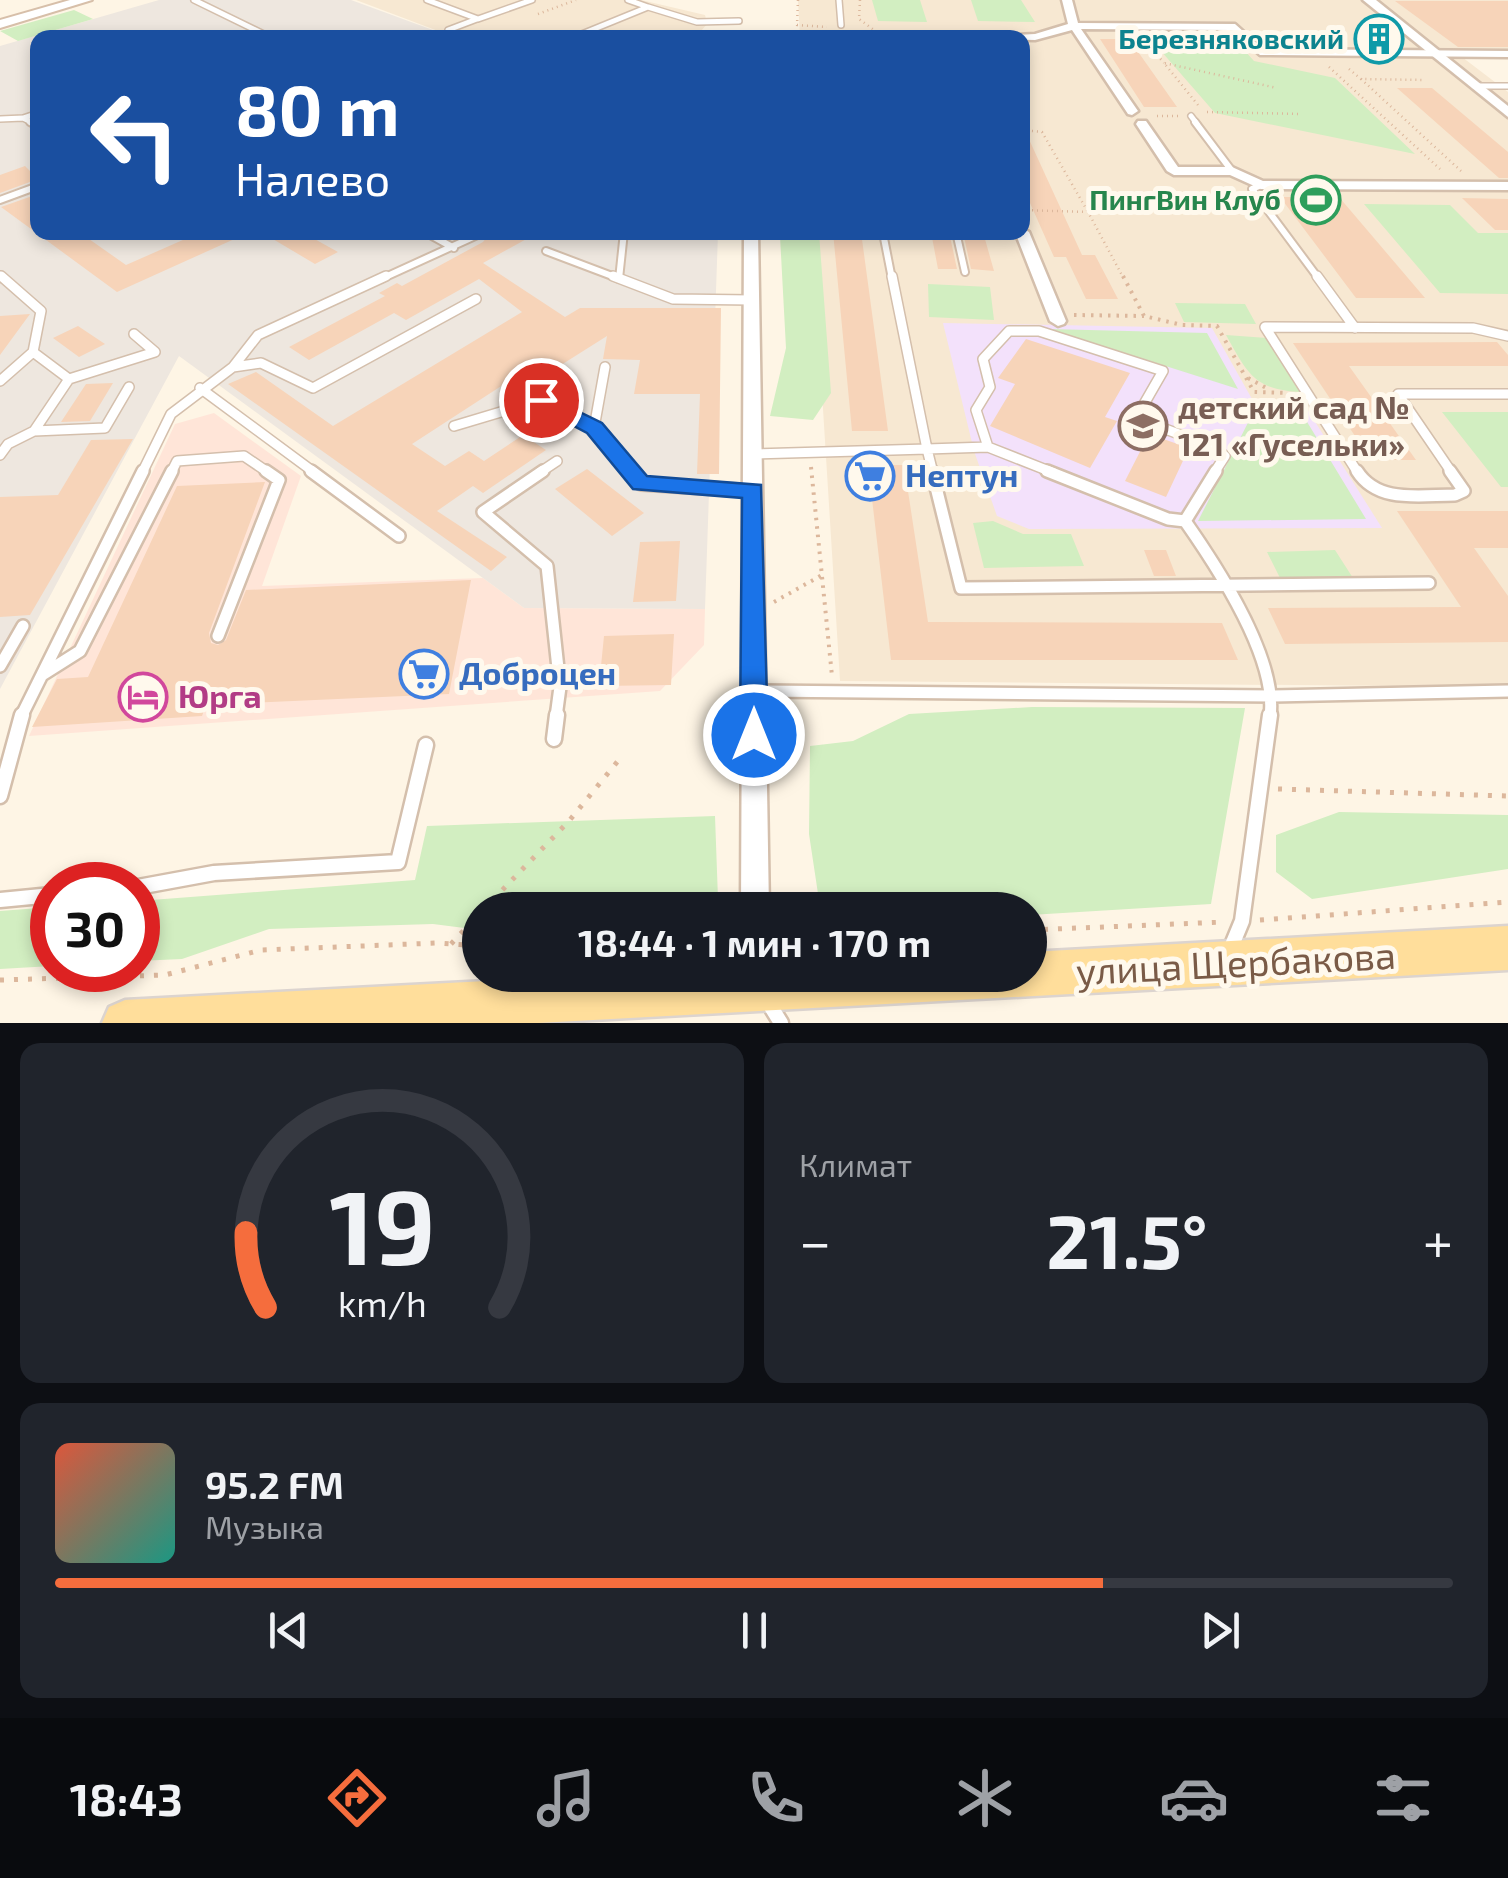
<!DOCTYPE html>
<html lang="ru">
<meta charset="utf-8">
<style>
:root{--surface:#171b24;--page:#20242c;--text:#f1f3f6;--muted:#9ea1a6;--line:#363941;--accent:#f56d3d}
body{margin:0;font-family:"Exo 2",sans-serif;background:var(--page);color:var(--text);height:100vh;display:flex;flex-direction:column;font-size:38px;white-space:nowrap}
*{box-sizing:border-box;margin:0}
p{font-size:32px;color:var(--muted)}
.icon{flex:none;width:55px;height:55px;fill:none;stroke:currentColor;stroke-width:2;stroke-linecap:round;stroke-linejoin:round}
.map{position:relative;height:1023px;overflow:hidden}
.sheet{display:flex;flex-direction:column;gap:20px;padding:20px;background:#0d0f14;flex:1}
.sheet>*{flex:none}
.hud{position:absolute;left:30px;top:30px;width:1000px;height:210px;border-radius:20px;box-shadow:0 5px 15px #0003;background:#1a4fa0;color:#fff;overflow:hidden}
.speed{position:absolute;left:30px;top:862px;display:flex;gap:20px;font-size:50px;font-weight:700;text-align:center}
.speed>*{display:grid;place-content:center;width:130px;height:130px;border-radius:50%;background:var(--surface);box-shadow:0 5px 15px #0003;line-height:1}
.speed .limit{border:15px solid #d22;background:#fff;color:#111}
.pin{position:absolute;display:grid;place-items:center;width:85px;height:85px;color:#fff;margin:-42px;border:5px solid #fff;border-radius:50%;box-shadow:0 2px 10px #0007}
.me{position:absolute;width:110px;margin:-55px;rotate:0deg;stroke-linejoin:round;filter:drop-shadow(0 0 8px #0008)}
.turn{display:flex;align-items:center;gap:35px;height:210px;padding:0 40px;font-size:45px}
.turn .icon{width:130px;height:130px;stroke-width:2.5}
.turn b{display:block;font-size:70px;line-height:85px}
.big{font-size:75px;font-weight:700;line-height:1.1}
.sheet .widget{flex:1;display:flex;flex-direction:column;justify-content:center;gap:15px;min-width:0;padding:0 35px;border-radius:20px;background:var(--page)}
.sheet .dial{align-items:center;gap:0}
.dial svg{height:260px;overflow:visible;fill:none;stroke:var(--line);stroke-width:7;stroke-linecap:round;text-anchor:middle}
.dial text{fill:var(--text);stroke:none}
.song{display:flex;align-items:center;gap:30px}
.cover{width:120px;height:120px;border-radius:15px;background:linear-gradient(135deg,hsl(10 70% 55%),hsl(170 70% 35%))}
.played{height:10px;border-radius:5px;background:linear-gradient(90deg,var(--accent) 75%,var(--line) 75%)}
.keys{display:flex;justify-content:space-around;direction:ltr}
.heat{display:flex;justify-content:space-between;align-items:center;font-size:55px;direction:ltr}
.sheet .tiles{flex:1;display:grid;gap:20px;grid-template-columns:1fr 1fr}
.widget:last-child{grid-column:span 2}
.trip{position:absolute;left:462px;top:892px;width:585px;height:100px;border-radius:50px;background:var(--surface);box-shadow:0 5px 15px #0003;font-weight:700;line-height:100px;text-align:center}
.tabs{display:flex;height:160px;justify-content:space-around;align-items:center;background:#090b0e;color:var(--muted)}
.tabs .icon{width:70px;height:70px}
.tabs .on{color:var(--accent)}
.tabs b{font-size:45px;color:var(--text)}
.map>svg:first-child{display:block}
</style>
<div class="map">
<svg width="1508" height="1023" viewBox="0 0 1508 1023">
<rect width="100%" height="100%" fill="#fef5e5"/>
<path fill="#f7e8d2" d="M356 0H641L705 15 707 24 696 37H454Z
M798 0H1508V57H1462L1508 92V687L840 681 812 233 1022 232V38L800 37Z"/>
<path fill="#ffe5d8" d="M214 413 301 476 262 586 483 578 524 608 705 609 704 645 660 691 29 736 175 424Z"/>
<path fill="#eee7df" d="M159 0H351L452 37 38 38V232L718 233 705 609 524 608 179 356 0 689V46Z"/>
<path fill="#f3e1fb" d="M943 323 1212 328 1252 399 1302 401 1382 528 1029 529 997 516 974 451Z"/>
<path fill="#d2eec1" d="M872 0H920L927 22 878 21Z
M971 0H1021L1035 22 978 21Z
M74 10 93 19 18 41 0 31Z
M1161 51H1245L1254 61 1335 78 1415 154 1215 113Z
M1364 204 1450 205 1478 233H1508V294L1440 293Z
M800 232 819 233 831 393 813 420 770 416 786 348 780 236Z
M928 284 990 287 994 320 929 317Z
M1175 303 1245 304 1256 324 1184 322Z
M1049 329 1207 333 1238 389Z
M1226 335 1267 338 1302 392C1254 390 1248 374 1226 335Z
M1257 405 1298 407 1366 519 1198 521Z
M1442 412H1508V487H1501Z
M993 521 1023 534H1071L1084 566 984 568 973 523Z
M1335 550 1353 578H1280L1267 552Z
M1032 707 1245 708 1211 904 1030 915V910L820 907 809 834 810 746 853 741 909 714Z
M1339 812 1508 815V869L1312 899 1276 872V835Z
M715 816 718 899 710 910H480V930L433 924 269 929 182 959 138 961V901L415 880 427 826Z
M52 907V966L0 969V911Z"/>
<path fill="#f7d4b9" d="M1395 1H1508V47H1458Z
M1179 33 1231 34 1247 51 1192 50Z
M1100 39H1129L1177 107H1144Z
M1397 88H1432L1508 152V178H1499Z
M1022 124 1082 255H1095L1118 299H1086L1066 257H1054L1022 185Z
M25 166 38 179 0 193V175Z
M38 194V232H79L126 265 201 232H250L117 292 1 207Z
M1280 197H1339L1425 298H1356Z
M1462 198 1508 199V230H1495Z
M261 232H302L338 252 315 264Z
M491 232H539L483 263 565 317 580 308H721L719 474H697L700 394H634L640 360 603 359 607 336 523 389 509 381 412 444 445 466 469 451 484 461 523 435 546 450 483 493 473 486 437 511 507 557 491 571 228 384 256 372 333 426 522 312 479 279 406 320 394 313 309 360 289 347 385 296 379 293 397 283 402 286 483 242Z
M833 232H861L888 431H852Z
M931 232H949L957 269H938Z
M963 232H983L994 271 971 269Z
M30 314 0 355V316Z
M78 326 105 344 79 357 53 338Z
M1026 339 1130 373 1105 417 1117 421 1090 468 990 426 1015 384 998 378Z
M1497 342 1508 355V366H1349L1416 460H1371L1293 343Z
M113 383 90 421 61 422 86 384Z
M1149 434 1189 448 1166 497 1125 481Z
M133 439 30 615 0 617V497L58 495 91 440Z
M868 465H904L928 622 1222 623 1238 660H891Z
M587 469 644 513 612 536 555 489Z
M265 482 209 633 211 643 218 645 226 640 246 590 471 580 449 694 206 705 202 716 32 727 57 679 88 677 177 486Z
M1397 511H1508V548H1474L1508 596V642L1285 644 1268 608 1461 607Z
M680 541 676 601 633 602 640 542Z
M1144 550H1166L1176 576H1154Z
M674 634 671 685 599 686 604 636Z"/>
<g fill="none" stroke-linecap="round" stroke-linejoin="round">
<g stroke="#d4bfac" stroke-width="8">
<path id="service-far4" d="M194 0 272 38
M427 0 478 19 532 0
M839 0 841 25
M648 7 697 22 739 21
M467 38 448 30 477 19
M572 38 648 7 628 0
M1474 86H1508
M1191 116 1197 124
M23 118 38 113
M0 119 23 118 35 124"/>
</g>
<g stroke="#d4bfac" stroke-width="10">
<path id="service-far3" d="M30 122 38 126
M1195 122 1232 171
M1261 185 1252 189 1319 279
M0 200 38 186
M425 232 454 248
M956 232 965 272
M883 233 892 279
M546 251 620 279
M0 276 3 279
M381 279 484 232
M619 279 624 232"/>
</g>
<g stroke="#d4bfac" stroke-width="12">
<path id="service-far2" d="M613 276 673 299 752 300
M1317 276 1355 328
M233 367 261 363 313 388 476 299
M605 367 594 428 632 473
M69 379 155 352 134 334
M0 381 33 352
M200 388 315 473
M454 426 541 400 594 428
M34 431 105 428 129 387
M988 447 1054 473
M988 447 976 410 990 387 983 359 1009 331H1039L1163 371 1136 418 1216 448 1225 456 1214 473
M752 454 927 449 892 276
M0 455 8 444 34 431 69 379 33 352 41 311 1 276
M142 473 171 414 233 367 258 335 386 276
M171 473 177 461 244 456 269 473
M539 473 557 461
M933 473 927 449 988 447
M1358 473 1265 327 1473 328 1508 336
M1452 473 1398 394H1508"/>
</g>
<g stroke="#d4bfac" stroke-width="16">
<path id="service-far1" d="M311 471 399 536
M543 471 483 512 547 566 560 687 556 717
M630 471 641 484 753 491
M932 471 961 588 1429 583
M1047 471 1168 519 1185 521 1216 471
M1357 471C1378 504 1420 495 1455 495L1464 491 1450 471
M1185 521C1218 568 1278 659 1270 717
M218 636 279 480 266 471
M0 666 23 626
M42 675 80 651 172 471
M755 691 1273 696 1508 691
M21 717 143 471"/>
</g>
<g stroke="#d4bfac" stroke-width="19">
<path id="service" d="M554 739 557 715
M0 796 22 715
M138 887 214 873 398 862 426 745
M0 900 52 895
M1230 950 1242 921 1270 715
M768 1002 781 1023"/>
</g>
<g stroke="#d4bfac" stroke-width="5">
<path id="minor" d="M1062 0H1072L1078 23 1235 24 1263 49 1508 51V57L1260 55 1232 30 1081 29 1138 111 1132 115 1128 114 1072 30 1035 40 957 38 1035 34 1068 24Z
M1138 121H1146L1178 167H1232L1263 181 1508 182V190L1261 189 1230 175H1174L1167 171 1136 124Z
M1022 228 1029 232 1066 321 1064 324 1058 326 1050 321 1015 232H1022Z
M744 232H758L769 910H741Z"/>
</g>
<g stroke="#d4bfac" stroke-width="5">
<path id="tertiary" d="M1363 0H1376L1508 106V117Z"/>
</g>
<g stroke="#d7bfa9" stroke-width="4">
<path id="secondary" d="M70 0H92L0 28V20Z"/>
</g>
<g stroke="#dcd4cf" stroke-width="5">
<path id="primary" d="M1508 926V970L538 1023H102L109 1007 125 1000 598 975H1030V952Z"/>
</g>
<path stroke="#dcb79c" stroke-width="2.5" stroke-dasharray="1 4" stroke-linecap="butt" d="M798 0 797 25 827 27
M860 0 859 19 885 38
M538 14 576 0
M1144 40 1164 63
M1329 67 1440 169
M1349 69 1361 79 1425 80
M1361 79 1461 171
M1198 105 1164 63 1277 88
M1207 112 1302 114
M1157 116H1178
M1022 130 1042 132 1088 212
M1022 210 1088 212 1124 279"/>
<path stroke="#dcb79c" stroke-width="4" stroke-dasharray="2.5 6" stroke-linecap="butt" d="M1123 276 1144 316 1182 325 1217 326 1254 392 1288 393
M1074 315 1144 316
M1248 378 1270 390
M811 467 832 676
M774 602 822 575"/>
<path stroke="#dcb79c" stroke-width="5" stroke-dasharray="4 10" stroke-linecap="butt" d="M1278 789 1508 796
M483 910 569 821 622 756
M1260 920 1508 902
M1030 930 1225 922
M451 944 480 913
M0 980 165 975 261 950 437 943 480 946"/>
<use href="#service-far4" stroke="#fff" stroke-width="5"/>
<use href="#service-far3" stroke="#fff" stroke-width="6"/>
<use href="#service-far2" stroke="#fff" stroke-width="9"/>
<use href="#service-far1" stroke="#fff" stroke-width="11"/>
<use href="#service" stroke="#fff" stroke-width="14"/>
<use href="#minor" fill="#fff" fill-rule="evenodd"/>
<use href="#tertiary" fill="#fff" fill-rule="evenodd"/>
<use href="#secondary" fill="#fff" fill-rule="evenodd"/>
<use href="#primary" fill="#ffde9b" fill-rule="evenodd"/>
</g>
<path fill="#1a73e8" stroke="#114b97" stroke-width="2.5" d="M541 393 602 423 647 476 761 485 768 735 764 744 754 747 744 744 740 735 742 498 633 489 587 433 534 405V395Z"/>
<defs>
<g id="building-ring" transform="scale(2.5)"><circle r="9.5" fill="#fff9ed" stroke="#0f9aa8" stroke-width="1.5"/><path d="M-4-6H4V6H1V3H-1V6H-4ZM-2.5-4.3h1.7v1.8h-1.7ZM.8-4.3h1.7v1.8H.8ZM-2.5-1h1.7V.8h-1.7ZM.8-1h1.7V.8H.8Z" fill="#0f9aa8"/></g>
<g id="stadium-ring" transform="scale(2.5)"><circle r="9.5" fill="#fff9ed" stroke="#2e9e5b" stroke-width="1.5"/><path d="M0-5a6.5 5 0 1 0 0 10a6.5 5 0 1 0 0-10ZM-3.5-1.8h7v3.6h-7Z" fill="#2e9e5b"/></g>
<g id="school-ring" transform="scale(2.5)"><circle r="9.5" fill="#fff9ed" stroke="#8d6e63" stroke-width="1.5"/><path d="M0-5L7-2L0 1L-7-2ZM-4 1L0 2.5L4 1V4Q0 6-4 4Z" fill="#8d6e63"/></g>
<g id="supermarket-ring" transform="scale(2.5)"><circle r="9.5" fill="#fff9ed" stroke="#3f7fe0" stroke-width="1.5"/><path d="M-6-5.5h2.5l.6 2H6L4.5 2H-2.5L-4.4-4H-6ZM-1.5 3.2a1.3 1.3 0 1 0 .1 0ZM3 3.2a1.3 1.3 0 1 0 .1 0Z" fill="#3f7fe0"/></g>
<g id="hotel-ring" transform="scale(2.5)"><circle r="9.5" fill="#fff9ed" stroke="#d1479c" stroke-width="1.5"/><path d="M-6-4.5h1.5V1H6V5H4.5V3h-9V5H-6ZM-4 0a1.8 1.8 0 1 1 3.6 0ZM.5 0V-2.5h3Q6-2.5 6 0Z" fill="#d1479c"/></g>
</defs>
<g fill-rule="evenodd">
<use href="#building-ring" x="1379" y="39"/>
<use href="#stadium-ring" x="1316" y="200"/>
<use href="#school-ring" x="1143" y="426"/>
<use href="#supermarket-ring" x="870" y="476"/>
<use href="#supermarket-ring" x="424" y="674"/>
<use href="#hotel-ring" x="143" y="697"/>
</g>
<g text-anchor="middle" stroke-width="10" stroke-linejoin="round" paint-order="stroke">
<g font-size="28" font-weight="bold" fill="#0d838f" stroke="#fff9ed" text-anchor="end">
<text x="1344" y="49">Березняковский</text>
</g>
<g font-size="28" font-weight="bold" fill="#27864d" stroke="#fff9ed" text-anchor="end">
<text x="1281" y="210">ПингВин Клуб</text>
</g>
<g font-size="32" font-weight="bold" fill="#785e54" stroke="#fff9ed" text-anchor="start">
<text x="1178" y="419">детский сад №<tspan x="1178" dy="37">121 «Гусельки»</tspan></text>
</g>
<g font-size="32" font-weight="bold" fill="#366cbe" stroke="#fff9ed" text-anchor="start">
<text x="905" y="487">Нептун</text>
<text x="459" y="685">Доброцен</text>
</g>
<g font-size="32" font-weight="bold" fill="#b23c85" stroke="#fff9ed" text-anchor="start">
<text x="178" y="708">Юрга</text>
</g>
<g font-size="38" fill="#7a5b47" stroke="#fff9ed">
<text transform="translate(1236 964) rotate(-3)" y="13">улица Щербакова</text>
</g>
</g>
</svg>
<div class="speed"><div class="limit">30</div></div>
<div class="pin" style="left:541px;top:400px;background:#d93025"><svg class="icon" aria-label="arrive" viewBox="0 0 24 24"><path d="M6 21V4h12l-3 4 3 4H6"/></svg></div>
<svg class="me" style="left:754px;top:735px" viewBox="-20 -20 40 40"><circle r="17" fill="#1a73e8" stroke="#fff" stroke-width="3"/><path d="M0-11L8 9 0 5-8 9z" fill="#fff"/></svg>
<div class="trip">18:44 · 1 мин · 170 m</div>
<div class="hud">
<div class="turn"><svg class="icon" aria-label="left" viewBox="0 0 24 24"><path d="M17 20v-9H6M10 6l-5 5 5 5"/></svg><div><b>80 m</b>Налево</div></div>
</div>
</div>
<section class="sheet">
<div class="tiles">
<div class="widget dial"><svg viewBox="0 0 100 80">
<path d="M14 69A42 42 0 1 1 86 69"/>
<path d="M14 69A42 42 0 0 1 8 46" stroke="#f56d3d"/>
<text x="50" y="56" font-size="32" font-weight="700">19</text>
<text x="50" y="72" font-size="11">km/h</text>
</svg></div>
<div class="widget"><p>Климат</p>
<div class="heat"><a>−</a><b class="big">21.5°</b><a>+</a></div>
</div>
<div class="widget">
<div class="song"><i class="cover"></i><div><b>95.2 FM</b><p>Музыка</p></div></div>
<div class="played"></div>
<div class="keys"><svg class="icon" aria-label="previous" viewBox="0 0 24 24"><path d="M18 5L8 12l10 7zM5 5v14"/></svg><svg class="icon" aria-label="pause" viewBox="0 0 24 24"><path d="M8 5v14M16 5v14"/></svg><svg class="icon" aria-label="next" viewBox="0 0 24 24"><path d="M6 5l10 7-10 7zM19 5v14"/></svg></div>
</div>
</div>
</section>
<nav class="tabs">
<b>18:43</b>
<svg class="icon on" aria-label="directions" viewBox="0 0 24 24"><path d="M12 3l9 9-9 9-9-9zM9 14v-3h6M13 9l2 2-2 2"/></svg>
<svg class="icon" aria-label="music" viewBox="0 0 24 24"><path d="M9 18V5l10-2v13"/><circle cx="6" cy="18" r="3"/><circle cx="16" cy="16" r="3"/></svg>
<svg class="icon" aria-label="phone" viewBox="0 0 24 24"><path d="M5 4h4l2 5-3 2q2 4 5 5l2-3 5 2v4C11 20 4 13 5 4z"/></svg>
<svg class="icon" aria-label="climate" viewBox="0 0 24 24"><path d="M12 3v18M4 7l16 10M4 17L20 7"/></svg>
<svg class="icon" aria-label="car" viewBox="0 0 24 24"><path d="M5 17H2v-5l4-1 3-4h7l3 4 3 1v5h-3M9 17h6M6 11h13"/><circle cx="7" cy="17" r="2"/><circle cx="17" cy="17" r="2"/></svg>
<svg class="icon" aria-label="filters" viewBox="0 0 24 24"><path d="M4 7h16M4 17h16"/><circle cx="9" cy="7" r="2"/><circle cx="15" cy="17" r="2"/></svg>
</nav>
